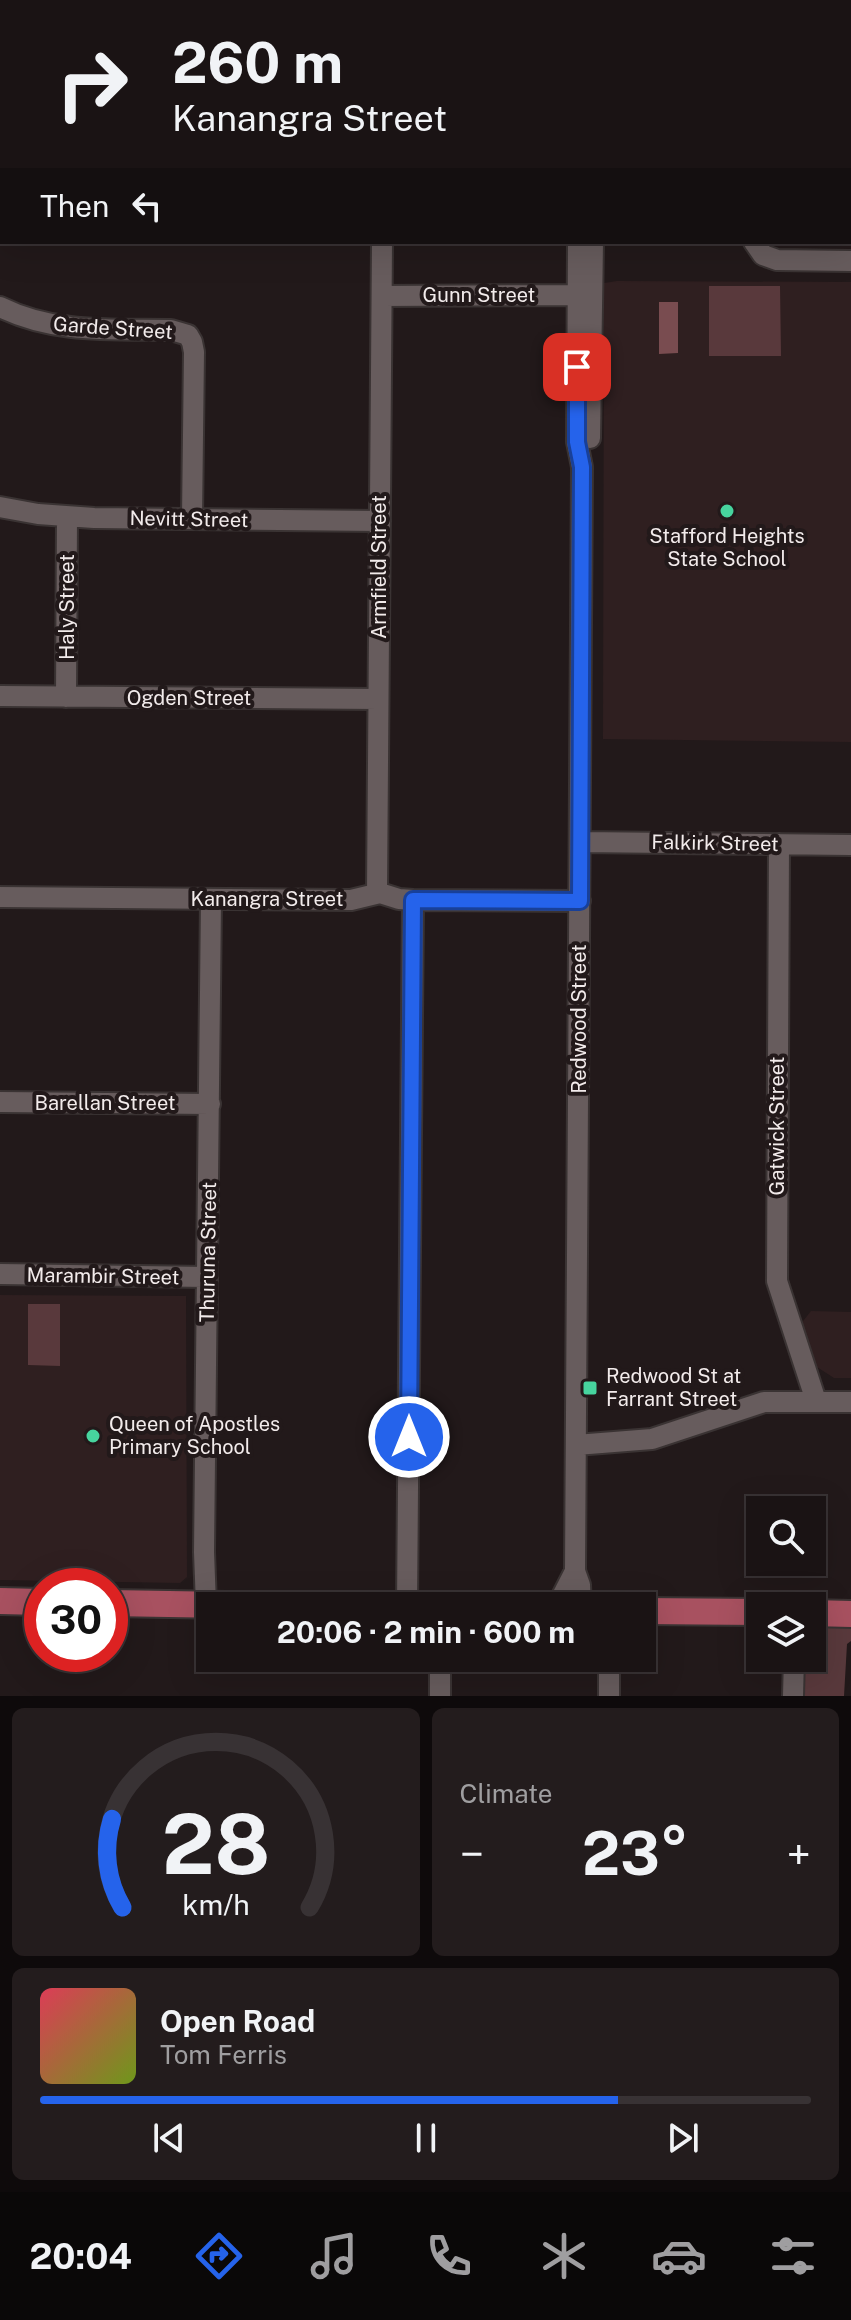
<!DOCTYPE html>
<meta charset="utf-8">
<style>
:root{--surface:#1a1314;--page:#231c1d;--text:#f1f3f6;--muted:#9f9ea0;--line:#383234;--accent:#2563eb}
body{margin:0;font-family:"Public Sans",sans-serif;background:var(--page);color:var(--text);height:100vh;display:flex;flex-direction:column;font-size:30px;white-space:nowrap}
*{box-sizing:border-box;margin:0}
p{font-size:26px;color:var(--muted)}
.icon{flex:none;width:44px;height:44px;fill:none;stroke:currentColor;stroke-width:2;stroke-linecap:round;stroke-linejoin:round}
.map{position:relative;height:1696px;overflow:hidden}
.sheet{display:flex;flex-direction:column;gap:12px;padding:12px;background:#0e0a0b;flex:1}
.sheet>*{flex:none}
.guide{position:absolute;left:0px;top:0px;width:852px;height:244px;box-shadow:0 8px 32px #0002,0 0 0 2px var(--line);background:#1a1314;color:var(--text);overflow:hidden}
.fabs{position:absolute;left:746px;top:1496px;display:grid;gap:16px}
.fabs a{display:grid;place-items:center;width:80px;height:80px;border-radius:0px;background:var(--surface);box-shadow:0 8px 32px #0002,0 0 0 2px var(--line);font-size:40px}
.speed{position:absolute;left:24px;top:1568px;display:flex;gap:16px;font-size:40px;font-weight:700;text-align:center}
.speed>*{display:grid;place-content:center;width:104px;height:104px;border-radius:50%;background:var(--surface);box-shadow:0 8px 32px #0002,0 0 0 2px var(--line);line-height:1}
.speed .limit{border:12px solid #d22;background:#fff;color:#111}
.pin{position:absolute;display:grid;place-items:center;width:68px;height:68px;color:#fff;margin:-34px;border-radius:16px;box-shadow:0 4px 12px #0006}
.me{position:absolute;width:88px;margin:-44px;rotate:0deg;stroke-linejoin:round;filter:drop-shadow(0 0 6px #0008)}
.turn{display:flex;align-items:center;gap:28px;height:168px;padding:0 40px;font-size:36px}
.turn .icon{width:104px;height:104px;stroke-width:2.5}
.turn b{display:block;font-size:56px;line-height:68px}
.then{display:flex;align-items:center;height:76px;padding:0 40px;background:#0003;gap:16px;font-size:30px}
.big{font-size:60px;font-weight:700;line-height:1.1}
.sheet .tile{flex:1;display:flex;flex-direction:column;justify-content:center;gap:12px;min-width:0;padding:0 28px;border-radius:12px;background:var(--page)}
.sheet .dial{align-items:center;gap:0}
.dial svg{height:208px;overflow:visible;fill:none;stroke:var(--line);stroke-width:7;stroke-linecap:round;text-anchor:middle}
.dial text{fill:var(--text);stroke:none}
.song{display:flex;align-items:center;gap:24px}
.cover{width:96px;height:96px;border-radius:12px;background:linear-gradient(135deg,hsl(350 70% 55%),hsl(80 70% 35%))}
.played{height:8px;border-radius:4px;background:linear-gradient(90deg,var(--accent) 75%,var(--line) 75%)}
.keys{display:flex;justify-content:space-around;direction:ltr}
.heat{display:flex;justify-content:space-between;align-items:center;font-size:44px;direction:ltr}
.sheet .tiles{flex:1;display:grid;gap:12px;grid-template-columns:1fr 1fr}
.tile:last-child{grid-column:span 2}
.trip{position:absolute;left:196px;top:1592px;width:460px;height:80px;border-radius:0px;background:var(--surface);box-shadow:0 8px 32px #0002,0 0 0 2px var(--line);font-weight:700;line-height:80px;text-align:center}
.menu{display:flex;height:128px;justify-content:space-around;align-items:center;background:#0a0808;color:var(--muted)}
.menu .icon{width:56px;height:56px}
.menu .active{color:var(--accent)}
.menu b{font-size:36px;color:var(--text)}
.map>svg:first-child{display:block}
</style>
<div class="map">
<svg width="851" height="1696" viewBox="0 0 851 1696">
<rect width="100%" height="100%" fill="#22191a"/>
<path fill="#2f1f20" d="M617 281 851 282V742L603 739 604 283Z
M0 1295 186 1296 187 1577 180 1583 0 1580Z
M811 1311 851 1312V1378H834L817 1367 800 1325Z"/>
<path fill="#59393c" d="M709 286H780L781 356H709Z
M28 1304H60V1366L28 1365Z
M812 1617 851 1621V1641L847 1644 844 1696H801V1658H812Z"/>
<path fill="#794c50" d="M659 302H678V353L659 354Z"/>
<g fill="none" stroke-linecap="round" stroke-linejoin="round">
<g stroke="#3a3333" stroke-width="24">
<path id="minor" d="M194 2V0
M384 2V0
M586 2V0
M753 2V0
M850 102H851
M0 125H2
M578 242 577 442 582 467 575 1571 580 1585 581 1606
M754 242 763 255 777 260 851 261
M382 296 577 295
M0 307C54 334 112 329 171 330L188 335 192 342 194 352 192 519
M590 438 593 242
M0 507 38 514 94 518 380 521
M0 696 378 699
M66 697 67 517
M580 842 851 845
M779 844 777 1281 816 1401
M377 893 382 242
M0 897 351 900 380 893 399 899 413 900 580 901
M0 1102 210 1104
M0 1274 207 1277
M576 1445 652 1439 764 1402H851
M206 1605 204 1552 211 899
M407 1606 413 900
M557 1606 575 1571
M440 1696V1658
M609 1696V1670
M793 1696 794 1658"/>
</g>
<g stroke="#3a3333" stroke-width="30">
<path id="major" d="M0 1601 42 1602
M110 1603 289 1606
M642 1611 760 1612
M812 1613 851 1614"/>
</g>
<use href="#minor" stroke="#675c5d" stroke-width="20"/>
<use href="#major" stroke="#a85160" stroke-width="26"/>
</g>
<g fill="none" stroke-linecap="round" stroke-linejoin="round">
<g stroke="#184099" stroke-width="20">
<path id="route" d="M409 1437 413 900 580 901 582 467 577 442V367"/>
</g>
<use href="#route" stroke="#2563eb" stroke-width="14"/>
</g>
<g fill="#47d49e" stroke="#22191a" stroke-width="3">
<circle cx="727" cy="511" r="8"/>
<rect x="582" y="1380" width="16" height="16" rx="4"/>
<circle cx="93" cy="1436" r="8"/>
</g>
<g text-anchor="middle" stroke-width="8" stroke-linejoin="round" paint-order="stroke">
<g font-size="20" fill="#f2ebeb" stroke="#22191a">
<text x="479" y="302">Gunn Street</text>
<text transform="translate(113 328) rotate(4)" y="7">Garde Street</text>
<text transform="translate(189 519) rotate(1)" y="7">Nevitt Street</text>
<text transform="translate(379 567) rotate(-90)" y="7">Armfield Street</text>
<text transform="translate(67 607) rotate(-90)" y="7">Haly Street</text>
<text x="189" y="705">Ogden Street</text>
<text transform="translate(715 843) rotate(1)" y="7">Falkirk Street</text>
<text x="267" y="906">Kanangra Street</text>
<text transform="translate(579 1019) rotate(-90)" y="7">Redwood Street</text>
<text x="105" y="1110">Barellan Street</text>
<text transform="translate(777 1126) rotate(-90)" y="7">Gatwick Street</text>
<text transform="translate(208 1252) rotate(-89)" y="7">Thuruna Street</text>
<text transform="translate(103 1276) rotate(1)" y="7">Marambir Street</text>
</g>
<g font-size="20" fill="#f2ebeb" stroke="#22191a" text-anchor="start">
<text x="727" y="543" text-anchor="middle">Stafford Heights<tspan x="727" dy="23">State School</tspan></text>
<text x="606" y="1383">Redwood St at<tspan x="606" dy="23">Farrant Street</tspan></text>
<text x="109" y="1431">Queen of Apostles<tspan x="109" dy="23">Primary School</tspan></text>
</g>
</g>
</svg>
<div class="fabs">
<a><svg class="icon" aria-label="search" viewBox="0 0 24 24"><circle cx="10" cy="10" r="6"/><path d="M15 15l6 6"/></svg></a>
<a><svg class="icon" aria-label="layers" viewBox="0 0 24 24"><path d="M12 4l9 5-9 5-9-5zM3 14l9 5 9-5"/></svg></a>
</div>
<div class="speed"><div class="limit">30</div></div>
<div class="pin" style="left:577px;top:367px;background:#d93025"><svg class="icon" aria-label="arrive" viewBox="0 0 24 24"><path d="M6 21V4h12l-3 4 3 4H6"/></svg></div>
<svg class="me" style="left:409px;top:1437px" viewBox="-20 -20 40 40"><circle r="17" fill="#2563eb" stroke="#fff" stroke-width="3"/><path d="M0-11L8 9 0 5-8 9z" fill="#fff"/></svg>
<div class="trip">20:06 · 2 min · 600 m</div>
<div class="guide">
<div class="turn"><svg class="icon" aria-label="right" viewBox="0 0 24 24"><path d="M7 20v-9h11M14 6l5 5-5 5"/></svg><div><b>260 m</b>Kanangra Street</div></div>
<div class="then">Then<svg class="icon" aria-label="left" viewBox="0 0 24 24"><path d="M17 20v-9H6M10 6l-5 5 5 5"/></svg></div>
</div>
</div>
<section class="sheet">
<div class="tiles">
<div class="tile dial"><svg viewBox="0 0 100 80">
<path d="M14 69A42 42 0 1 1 86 69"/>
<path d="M14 69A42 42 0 0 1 10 35" stroke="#2563eb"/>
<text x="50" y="56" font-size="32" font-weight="700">28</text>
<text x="50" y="72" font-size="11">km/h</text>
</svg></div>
<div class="tile"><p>Climate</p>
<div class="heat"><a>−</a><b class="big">23°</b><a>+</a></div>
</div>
<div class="tile">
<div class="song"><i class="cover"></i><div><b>Open Road</b><p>Tom Ferris</p></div></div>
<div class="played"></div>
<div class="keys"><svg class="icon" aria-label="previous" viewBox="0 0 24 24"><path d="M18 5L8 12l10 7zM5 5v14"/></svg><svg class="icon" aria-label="pause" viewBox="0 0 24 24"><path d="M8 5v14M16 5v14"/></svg><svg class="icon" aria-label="next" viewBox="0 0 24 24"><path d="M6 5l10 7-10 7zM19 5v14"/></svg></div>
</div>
</div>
</section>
<nav class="menu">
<b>20:04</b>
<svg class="icon active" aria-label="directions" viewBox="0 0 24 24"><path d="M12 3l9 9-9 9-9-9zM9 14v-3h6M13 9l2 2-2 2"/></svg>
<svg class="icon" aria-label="music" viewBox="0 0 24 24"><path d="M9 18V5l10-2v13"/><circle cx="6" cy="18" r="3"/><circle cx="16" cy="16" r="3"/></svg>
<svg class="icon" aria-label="phone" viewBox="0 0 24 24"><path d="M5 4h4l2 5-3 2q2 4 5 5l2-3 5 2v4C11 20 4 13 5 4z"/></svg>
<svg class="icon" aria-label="climate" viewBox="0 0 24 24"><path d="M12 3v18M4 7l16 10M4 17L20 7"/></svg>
<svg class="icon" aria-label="car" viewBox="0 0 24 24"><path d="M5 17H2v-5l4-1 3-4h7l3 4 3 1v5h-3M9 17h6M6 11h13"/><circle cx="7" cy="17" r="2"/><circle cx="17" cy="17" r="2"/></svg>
<svg class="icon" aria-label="filters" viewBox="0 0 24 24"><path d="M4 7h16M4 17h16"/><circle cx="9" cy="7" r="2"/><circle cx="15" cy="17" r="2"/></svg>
</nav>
